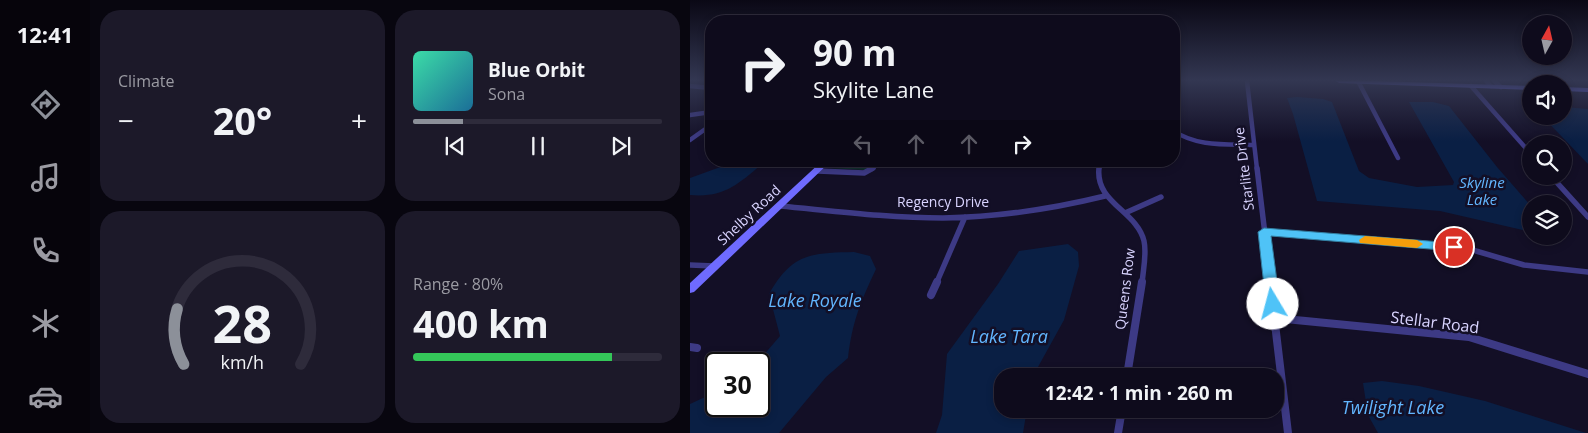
<!DOCTYPE html>
<meta charset="utf-8">
<style>
:root{--surface:#0e0b1c;--page:#1c1929;--text:#f1f3f6;--muted:#9b9ba3;--line:#2e2b3b;--accent:#8c9099}
body{margin:0;font-family:"Open Sans",sans-serif;background:var(--page);color:var(--text);height:100vh;display:flex;flex-direction:column;font-size:19px;white-space:nowrap}
*{box-sizing:border-box;margin:0}
p{font-size:16px;color:var(--muted)}
.icon{flex:none;width:28px;height:28px;fill:none;stroke:currentColor;stroke-width:2;stroke-linecap:round;stroke-linejoin:round}
.map{position:relative;flex:1;overflow:hidden}
.sheet{display:flex;flex-direction:column;gap:10px;padding:10px;background:#08060f;width:600px}
.sheet>*{flex:none}
.banner{position:absolute;left:15px;top:15px;width:475px;height:152px;border-radius:20px;box-shadow:0 2px 8px #0003,0 0 0 1px var(--line);background:#0e0b1c;color:var(--text);overflow:hidden}
.needle{width:32px;rotate:8deg}
.tools{position:absolute;left:832px;top:15px;display:grid;gap:10px}
.tools a{display:grid;place-items:center;width:50px;height:50px;border-radius:50%;background:var(--surface);box-shadow:0 2px 8px #0003,0 0 0 1px var(--line);font-size:25px}
.speed{position:absolute;left:15px;top:352px;display:flex;gap:10px;font-size:25px;font-weight:700;text-align:center}
.speed>*{display:grid;place-content:center;width:65px;height:65px;border-radius:50%;background:var(--surface);box-shadow:0 2px 8px #0003,0 0 0 1px var(--line);line-height:1}
.speed .limit{border:2px solid #111;border-radius:8px;background:#fff;color:#111}
.pin{position:absolute;display:grid;place-items:center;width:42px;height:42px;color:#fff;margin:-21px;border:2px solid #fff;border-radius:50%;box-shadow:0 1px 5px #0007}
.me{position:absolute;width:55px;margin:-28px;rotate:352deg;stroke-linejoin:round;filter:drop-shadow(0 0 4px #0008)}
.turn{display:flex;align-items:center;gap:18px;height:105px;padding:0 25px;font-size:22px}
.turn .icon{width:65px;height:65px;stroke-width:2.5}
.turn b{display:block;font-size:35px;line-height:42px}
.lanes{display:flex;align-items:center;height:48px;padding:0 25px;background:#0003;justify-content:center;gap:25px;direction:ltr}
.lanes .off{opacity:.35}
.big{font-size:38px;font-weight:700;line-height:1.1}
.sheet .tile{flex:1;display:flex;flex-direction:column;justify-content:center;gap:8px;min-width:0;padding:0 18px;border-radius:20px;background:var(--page)}
.sheet .dial{align-items:center;gap:0}
.dial svg{height:130px;overflow:visible;fill:none;stroke:var(--line);stroke-width:7;stroke-linecap:round;text-anchor:middle}
.dial text{fill:var(--text);stroke:none}
.song{display:flex;align-items:center;gap:15px}
.cover{width:60px;height:60px;border-radius:8px;background:linear-gradient(135deg,hsl(160 70% 55%),hsl(200 70% 35%))}
.played{height:5px;border-radius:2px;background:linear-gradient(90deg,var(--accent) 20%,var(--line) 20%)}
.keys{display:flex;justify-content:space-around;direction:ltr}
.heat{display:flex;justify-content:space-between;align-items:center;font-size:28px;direction:ltr}
.charge{height:8px;border-radius:4px;background:linear-gradient(90deg,#34c759 80%,var(--line) 0)}
.sheet .tiles{flex:1;display:grid;gap:10px;grid-template-columns:repeat(2,1fr)}
.trip{position:absolute;left:304px;top:368px;width:290px;height:50px;border-radius:20px;background:var(--surface);box-shadow:0 2px 8px #0003,0 0 0 1px var(--line);font-weight:700;line-height:50px;text-align:center}
main{display:flex;flex:1;min-height:0}
.tabs{display:flex;flex-direction:column;width:90px;justify-content:space-around;align-items:center;background:#06040b;color:var(--muted)}
.tabs .icon{width:35px;height:35px}
.tabs .active{color:var(--accent)}
.tabs b{font-size:22px;color:var(--text)}
.map>svg:first-child{display:block}
</style>
<main>
<nav class="tabs">
<b>12:41</b>
<svg class="icon active" aria-label="directions" viewBox="0 0 24 24"><path d="M12 3l9 9-9 9-9-9zM9 14v-3h6M13 9l2 2-2 2"/></svg>
<svg class="icon" aria-label="music" viewBox="0 0 24 24"><path d="M9 18V5l10-2v13"/><circle cx="6" cy="18" r="3"/><circle cx="16" cy="16" r="3"/></svg>
<svg class="icon" aria-label="phone" viewBox="0 0 24 24"><path d="M5 4h4l2 5-3 2q2 4 5 5l2-3 5 2v4C11 20 4 13 5 4z"/></svg>
<svg class="icon" aria-label="climate" viewBox="0 0 24 24"><path d="M12 3v18M4 7l16 10M4 17L20 7"/></svg>
<svg class="icon" aria-label="car" viewBox="0 0 24 24"><path d="M5 17H2v-5l4-1 3-4h7l3 4 3 1v5h-3M9 17h6M6 11h13"/><circle cx="7" cy="17" r="2"/><circle cx="17" cy="17" r="2"/></svg>
</nav>
<section class="sheet">
<div class="tiles">
<div class="tile"><p>Climate</p>
<div class="heat"><a>−</a><b class="big">20°</b><a>+</a></div>
</div>
<div class="tile">
<div class="song"><i class="cover"></i><div><b>Blue Orbit</b><p>Sona</p></div></div>
<div class="played"></div>
<div class="keys"><svg class="icon" aria-label="previous" viewBox="0 0 24 24"><path d="M18 5L8 12l10 7zM5 5v14"/></svg><svg class="icon" aria-label="pause" viewBox="0 0 24 24"><path d="M8 5v14M16 5v14"/></svg><svg class="icon" aria-label="next" viewBox="0 0 24 24"><path d="M6 5l10 7-10 7zM19 5v14"/></svg></div>
</div>
<div class="tile dial"><svg viewBox="0 0 100 80">
<path d="M14 69A42 42 0 1 1 86 69"/>
<path d="M14 69A42 42 0 0 1 10 35" stroke="#8c9099"/>
<text x="50" y="56" font-size="32" font-weight="700">28</text>
<text x="50" y="72" font-size="11">km/h</text>
</svg></div>
<div class="tile"><p>Range · 80%</p><b class="big">400 km</b><div class="charge"></div></div>
</div>
</section>
<div class="map">
<svg width="898" height="433" viewBox="0 0 898 433">
<rect width="100%" height="100%" fill="#130f26"/>
<path fill="#12302f" d="M144 161H188L176 170 138 168Z"/>
<path fill="#0a1f44" d="M607 97 633 99 642 102 669 171 679 178 727 187 763 185 764 182 719 102H743L759 106 807 167 841 206V232L750 211 627 201 603 114 597 98Z
M874 107 898 109V164L852 116H874Z
M47 161H72L71 165C47 185 33 198 0 195V178Z
M378 244 388 252 389 266 374 320 343 376H312V409H337L333 433H246L252 415 257 354 308 284 329 251Z
M164 252 180 256 186 269C171 301 162 322 158 358L136 377 89 433H0V404L26 392V406H69V364H66L90 336 79 294C102 253 121 253 164 252Z
M692 381 729 386 795 401 896 433H688L678 415 673 383Z"/>
<g fill="none" stroke-linecap="round" stroke-linejoin="round">
<path stroke="#3d3a85" stroke-width="4.5" d="M557 81 567 169
M668 81 708 158
M796 81 801 86
M804 81 811 87
M0 86 21 88
M781 86 841 154
M0 115 21 112
M484 131C507 147 537 144 564 145
M0 140 21 125
M282 161H292
M182 169 190 161
M409 169 410 161"/>
<path stroke="#3d3a85" stroke-width="5.5" d="M409 168C405 203 447 211 454 241 457 254 453 270 452 284
M567 168 581 284
M128 171 174 173 183 168
M861 176 898 217
M90 206C144 211 199 218 253 218 308 217 362 209 415 196
M435 213 471 197
M574 232 764 247 779 249 834 265 898 272
M0 265 24 266
M246 284 275 217"/>
<path stroke="#3d3a85" stroke-width="8" d="M580 282 598 433
M241 295 247 282
M585 318 779 337 898 374
M0 347 7 348
M437 376 452 282
M428 433 432 409"/>
<path fill="#6f6bff" fill-rule="evenodd" d="M646 81H685L841 86V90L649 83Z
M874 87 898 88V92L874 91Z
M132 161H141L4 292 0 293V283Z"/>
</g>
<linearGradient id="sky" x2="0" y2="1"><stop stop-color="#0a0815"/><stop offset="0.57" stop-color="#333752"/><stop offset="1" stop-color="#333752" stop-opacity="0"/></linearGradient>
<rect width="898" height="141" fill="url(#sky)"/>
<path fill="#4fc3f7" stroke="#337fa1" d="M574 228 764 243 770 247 764 251 581 236 590 304 588 308 583 309 578 308 576 304 568 232Z"/>
<path fill="#f59e0b" d="M675 236 727 240 733 244 727 248 670 243 669 240Z"/>
<g text-anchor="middle" stroke-width="5" stroke-linejoin="round" paint-order="stroke">
<g font-size="14" fill="#d9d4ff" stroke="#130f26">
<text transform="translate(554 169) rotate(-97)" y="5">Starlite Drive</text>
<text x="253" y="207">Regency Drive</text>
<text transform="translate(59 215) rotate(-43)" y="5">Shelby Road</text>
<text transform="translate(435 289) rotate(-83)" y="5">Queens Row</text>
</g>
<g font-size="15" font-style="italic" fill="#62b6ff" stroke="#130f26">
<text x="792" y="188">Skyline<tspan x="792" dy="17">Lake</tspan></text>
</g>
<g font-size="16" fill="#d9d4ff" stroke="#130f26">
<text transform="translate(745 322) rotate(7)" y="6">Stellar Road</text>
</g>
<g font-size="18" font-style="italic" fill="#62b6ff" stroke="#130f26">
<text x="125" y="307">Lake Royale</text>
<text x="319" y="343">Lake Tara</text>
<text x="703" y="414">Twilight Lake</text>
</g>
</g>
</svg>
<div class="tools">
<a><svg class="needle" viewBox="-14 -14 28 28"><path d="M0-13l5 13h-10z" fill="#e53935"/><path d="M0 13l5-13h-10z" fill="#9b9ba3"/></svg></a>
<a><svg class="icon" aria-label="sound" viewBox="0 0 24 24"><path d="M4 9h4l5-4v14l-5-4H4zM17 9q2 3 0 6"/></svg></a>
<a><svg class="icon" aria-label="search" viewBox="0 0 24 24"><circle cx="10" cy="10" r="6"/><path d="M15 15l6 6"/></svg></a>
<a><svg class="icon" aria-label="layers" viewBox="0 0 24 24"><path d="M12 4l9 5-9 5-9-5zM3 14l9 5 9-5"/></svg></a>
</div>
<div class="speed"><div class="limit">30</div></div>
<div class="pin" style="left:764px;top:247px;background:#d93025"><svg class="icon" aria-label="arrive" viewBox="0 0 24 24"><path d="M6 21V4h12l-3 4 3 4H6"/></svg></div>
<svg class="me" style="left:583px;top:304px" viewBox="-20 -20 40 40"><circle r="19" fill="#fff"/><path d="M0-13L10 11 0 6-10 11z" fill="#4fc3f7"/></svg>
<div class="trip">12:42 · 1 min · 260 m</div>
<div class="banner">
<div class="turn"><svg class="icon" aria-label="right" viewBox="0 0 24 24"><path d="M7 20v-9h11M14 6l5 5-5 5"/></svg><div><b>90 m</b>Skylite Lane</div></div>
<div class="lanes"><svg class="icon off" aria-label="left" viewBox="0 0 24 24"><path d="M17 20v-9H6M10 6l-5 5 5 5"/></svg><svg class="icon off" aria-label="ahead" viewBox="0 0 24 24"><path d="M12 20V5M6 11l6-6 6 6"/></svg><svg class="icon off" aria-label="ahead" viewBox="0 0 24 24"><path d="M12 20V5M6 11l6-6 6 6"/></svg><svg class="icon" aria-label="right" viewBox="0 0 24 24"><path d="M7 20v-9h11M14 6l5 5-5 5"/></svg></div>
</div>
</div>
</main>
